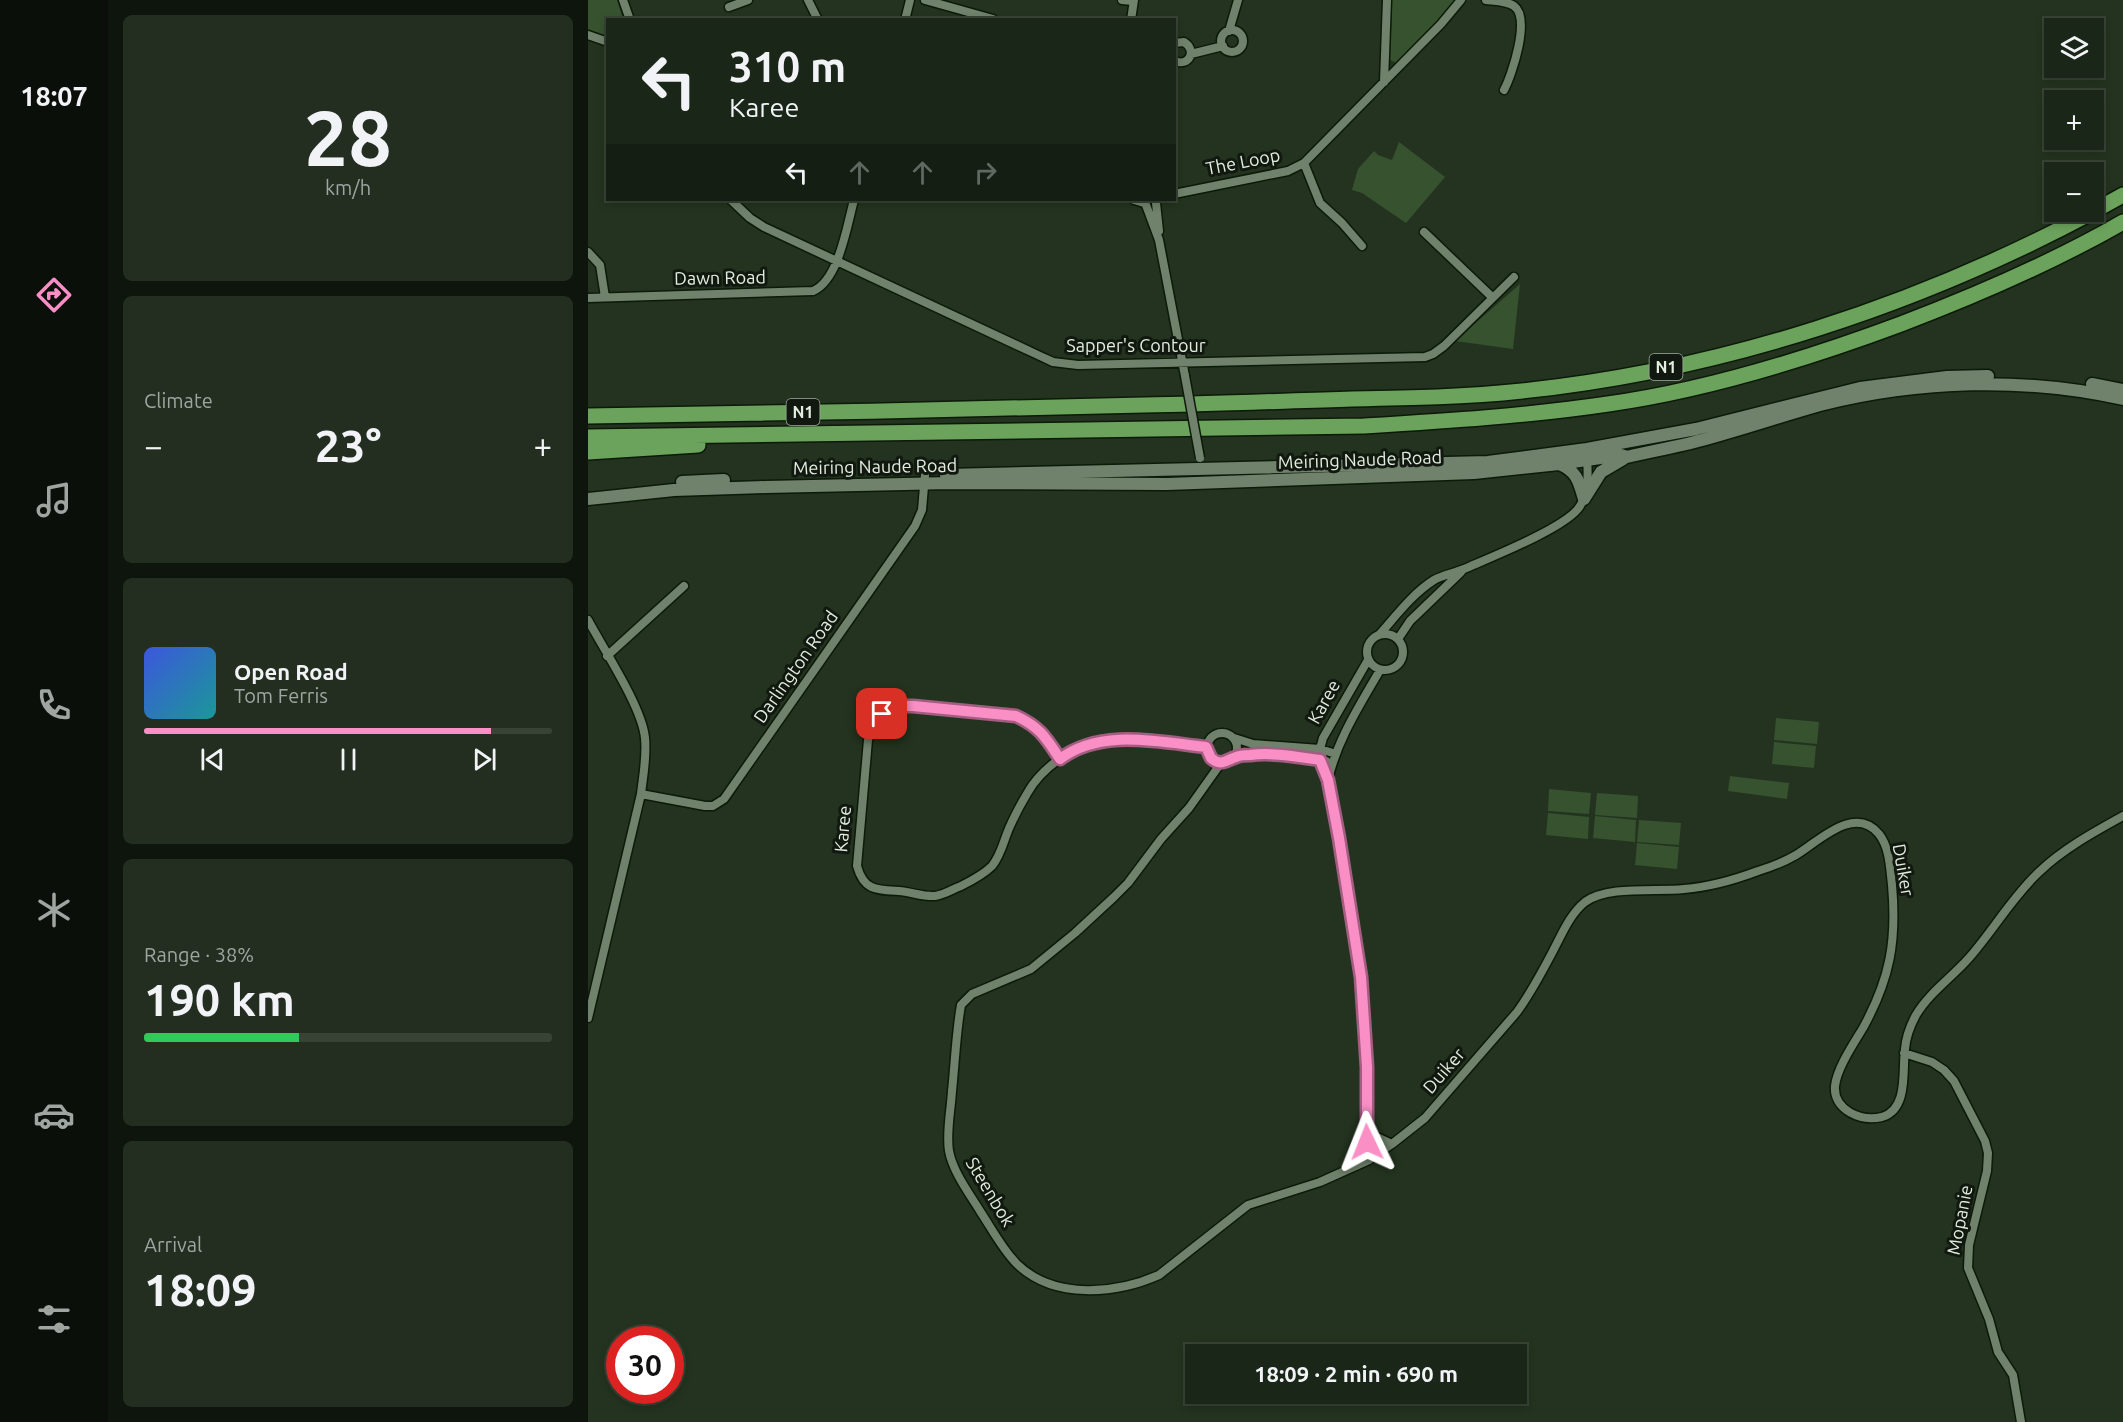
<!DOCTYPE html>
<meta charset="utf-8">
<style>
:root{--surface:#1a2617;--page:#232e20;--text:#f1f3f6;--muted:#9fa5a1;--line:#384336;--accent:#fa8fc6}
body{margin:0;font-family:Ubuntu,sans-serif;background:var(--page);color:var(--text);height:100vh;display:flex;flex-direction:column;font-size:22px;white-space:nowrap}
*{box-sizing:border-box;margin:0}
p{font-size:20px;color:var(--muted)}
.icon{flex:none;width:33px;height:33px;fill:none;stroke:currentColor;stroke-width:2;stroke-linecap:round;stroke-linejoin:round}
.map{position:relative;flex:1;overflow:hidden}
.drawer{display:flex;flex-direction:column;gap:15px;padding:15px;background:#0e150d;width:480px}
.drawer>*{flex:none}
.hud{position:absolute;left:18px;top:18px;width:570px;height:183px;border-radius:0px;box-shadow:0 3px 9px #0003,0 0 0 2px var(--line);background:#1a2617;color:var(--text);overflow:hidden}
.fabs{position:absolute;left:1456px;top:18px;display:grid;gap:12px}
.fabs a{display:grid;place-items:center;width:60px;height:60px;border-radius:0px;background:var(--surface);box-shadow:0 3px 9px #0003,0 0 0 2px var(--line);font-size:30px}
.speed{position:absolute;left:18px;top:1326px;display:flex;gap:12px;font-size:30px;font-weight:700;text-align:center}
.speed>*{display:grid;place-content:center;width:78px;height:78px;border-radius:50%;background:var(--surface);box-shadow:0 3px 9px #0003,0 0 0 2px var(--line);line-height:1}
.speed .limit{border:9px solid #d22;background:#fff;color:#111}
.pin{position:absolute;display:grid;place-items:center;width:51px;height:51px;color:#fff;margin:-26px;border-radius:12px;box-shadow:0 3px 9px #0006}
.me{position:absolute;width:66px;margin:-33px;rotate:358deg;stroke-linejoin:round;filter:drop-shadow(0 0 4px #0008)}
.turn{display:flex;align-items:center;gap:21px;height:126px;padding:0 24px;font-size:27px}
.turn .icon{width:78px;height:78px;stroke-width:2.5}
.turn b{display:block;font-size:42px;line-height:51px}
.lanes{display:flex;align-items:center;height:57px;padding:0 24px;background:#0003;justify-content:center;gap:30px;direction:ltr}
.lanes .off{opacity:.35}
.big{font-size:45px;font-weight:700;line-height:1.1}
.drawer .card{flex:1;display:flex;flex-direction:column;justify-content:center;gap:9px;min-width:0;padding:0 21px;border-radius:9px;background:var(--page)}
.drawer .dial{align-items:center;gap:0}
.dial b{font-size:78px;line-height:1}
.song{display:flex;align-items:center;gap:18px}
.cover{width:72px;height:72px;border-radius:9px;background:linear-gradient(135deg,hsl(230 70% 55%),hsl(180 70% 35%))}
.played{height:6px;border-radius:3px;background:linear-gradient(90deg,var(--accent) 85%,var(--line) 85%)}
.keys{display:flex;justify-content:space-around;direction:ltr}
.heat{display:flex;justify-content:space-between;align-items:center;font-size:33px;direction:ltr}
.charge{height:9px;border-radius:4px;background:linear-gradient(90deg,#34c759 38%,var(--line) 0)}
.trip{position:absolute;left:597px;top:1344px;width:342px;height:60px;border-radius:0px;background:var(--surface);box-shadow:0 3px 9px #0003,0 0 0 2px var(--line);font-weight:700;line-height:60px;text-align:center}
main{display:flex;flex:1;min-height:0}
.tabs{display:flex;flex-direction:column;width:108px;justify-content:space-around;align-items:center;background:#0a0f09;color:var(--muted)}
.tabs .icon{width:42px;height:42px}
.tabs .active{color:var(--accent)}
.tabs b{font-size:27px;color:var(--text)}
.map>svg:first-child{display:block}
</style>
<main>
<nav class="tabs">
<b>18:07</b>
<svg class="icon active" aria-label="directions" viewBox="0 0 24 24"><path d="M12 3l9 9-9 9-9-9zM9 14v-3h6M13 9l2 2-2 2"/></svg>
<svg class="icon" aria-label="music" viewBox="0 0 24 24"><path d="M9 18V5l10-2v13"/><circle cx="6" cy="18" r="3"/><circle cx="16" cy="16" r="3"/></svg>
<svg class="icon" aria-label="phone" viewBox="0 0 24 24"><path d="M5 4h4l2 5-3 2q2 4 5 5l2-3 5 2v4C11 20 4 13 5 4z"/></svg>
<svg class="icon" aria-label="climate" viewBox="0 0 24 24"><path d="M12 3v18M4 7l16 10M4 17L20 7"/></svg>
<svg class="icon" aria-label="car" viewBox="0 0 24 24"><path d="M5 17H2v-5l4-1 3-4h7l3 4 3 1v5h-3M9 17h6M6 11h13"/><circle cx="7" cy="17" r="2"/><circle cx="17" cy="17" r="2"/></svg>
<svg class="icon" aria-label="filters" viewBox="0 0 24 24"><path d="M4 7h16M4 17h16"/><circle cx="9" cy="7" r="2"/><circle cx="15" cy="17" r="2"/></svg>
</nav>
<section class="drawer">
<div class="card dial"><b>28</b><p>km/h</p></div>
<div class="card"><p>Climate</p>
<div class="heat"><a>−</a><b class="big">23°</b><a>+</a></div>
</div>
<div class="card">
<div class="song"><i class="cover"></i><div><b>Open Road</b><p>Tom Ferris</p></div></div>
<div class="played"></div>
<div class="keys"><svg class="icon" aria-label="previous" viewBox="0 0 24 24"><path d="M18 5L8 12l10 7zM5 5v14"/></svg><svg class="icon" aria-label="pause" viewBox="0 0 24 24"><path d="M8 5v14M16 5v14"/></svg><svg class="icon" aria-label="next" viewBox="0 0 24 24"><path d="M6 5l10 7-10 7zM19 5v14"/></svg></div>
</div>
<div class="card"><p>Range · 38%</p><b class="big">190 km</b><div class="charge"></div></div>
<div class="card"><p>Arrival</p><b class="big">18:09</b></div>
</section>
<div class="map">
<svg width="1535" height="1422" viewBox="0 0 1535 1422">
<rect width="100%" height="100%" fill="#23331f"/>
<path fill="#37522f" d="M0 0H29L35 19 20 20 19 38 0 30Z
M804 0H870L860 12 809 63 802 60Z
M811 142 857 177 818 223 774 193 764 190 770 169 786 151 790 155 804 160Z
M932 284 925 349 867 341Z
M1188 718 1231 722 1229 744 1186 740Z
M1186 742 1228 746 1226 768 1184 764Z
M1142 776 1201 783 1199 799 1140 791Z
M961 789 1003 793 1001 814 960 811Z
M1009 793 1050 796 1049 818 1007 815Z
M960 813 1001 817 1000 839 958 835Z
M1007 816 1048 820 1047 842 1005 838Z
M1051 820 1093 823 1091 845 1049 842Z
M1049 843 1091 847 1089 869 1047 865Z"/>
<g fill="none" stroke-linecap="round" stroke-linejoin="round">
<g stroke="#0c1a08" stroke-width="11">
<path id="street" d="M35 0 42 20
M220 0 230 20
M337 0 405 19
M534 0 545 1
M898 0C906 1 919 1 926 6 943 18 924 75 916 90
M141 7 160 0
M317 20 322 0
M543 20 546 0
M633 41a11 11 0 1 1 22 0a11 11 0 1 1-22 0Z
M641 31 650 0
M0 35 20 42
M586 43 596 42C609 50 602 67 586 61
M603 54 635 46
M796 82 799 0
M716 163 732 203 754 223 774 246
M586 194 700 171 716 163 853 24 873 0
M143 200 162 218 176 227 452 356 465 362 490 365 837 357 845 354 856 346 926 277
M546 200 556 203
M568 203 571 231
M558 205 571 240 597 376
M836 232 904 297
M0 252 12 265 17 297
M0 298 225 291C251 280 259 225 266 200
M0 620C16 650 54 707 57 738 59 757 55 776 53 794L0 1018
M779 652a18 18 0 1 1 36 0a18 18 0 1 1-36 0Z
M791 635C807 617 825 593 846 580 855 575 867 573 876 569 901 558 980 527 992 506 1001 493 1000 472 999 457
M810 639 822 621 873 572
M19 656 96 586
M780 660 735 738 732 749V760L740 780 751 838 773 977 779 1067 778 1123 781 1160
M619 748a15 15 0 1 1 30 0a15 15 0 1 1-30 0Z
M646 738 665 744 732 749 748 754
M646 757C677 752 708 755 738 761
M472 759C458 738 452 727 428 716L325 707C299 707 288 715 280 740L269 866C276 891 289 890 311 891 323 892 336 897 347 896 356 895 365 889 373 886 383 881 396 874 404 866 414 854 416 838 423 824 428 813 434 802 440 792 449 776 467 761 483 751 515 731 582 743 619 747
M633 763 601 808 573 839 540 883 526 897 487 933 443 969 384 994 373 1005C368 1033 367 1063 364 1091 363 1110 358 1132 361 1151 365 1172 381 1193 392 1211 404 1229 414 1249 429 1264 466 1300 528 1294 571 1275L660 1205 732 1182 781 1160 804 1144 837 1118 929 1012C943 993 954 972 965 951 974 934 982 914 997 902 1020 885 1068 892 1096 889 1121 887 1146 880 1170 871 1183 867 1196 862 1208 855 1230 842 1266 804 1291 834 1302 848 1302 869 1304 885 1309 941 1302 979 1275 1028 1266 1043 1249 1068 1247 1086 1245 1110 1273 1122 1294 1117 1321 1109 1314 1070 1317 1049 1318 1037 1322 1026 1328 1015 1341 993 1363 978 1380 959 1405 931 1424 897 1451 872 1475 849 1506 832 1535 816
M740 780C749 740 772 705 792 670
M53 794 117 806H125L136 799 327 526 334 510 337 475
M1316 1053 1344 1062 1356 1070 1366 1081 1397 1141 1400 1153 1399 1171 1381 1245 1380 1268 1401 1319 1410 1352 1425 1375 1433 1422
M778 1124 787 1136 804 1144"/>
</g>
<g stroke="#0c1a08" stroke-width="15">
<path id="secondary" d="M1504 384 1535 390
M971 464C989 471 991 482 996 499
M358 475 900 462 999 449 1108 429 1272 388 1359 377 1400 376
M94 482 136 480
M0 499 86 490 178 487 362 483 579 484 886 473 971 464 1033 455 1039 457C1064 451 1089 447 1114 440 1154 429 1193 416 1232 405 1331 380 1436 377 1535 399
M996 499 1013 472 1035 459"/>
</g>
<g stroke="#0c1a08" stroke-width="18">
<path id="highway" d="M1506 211 1535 195
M0 416C185 413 371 410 556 405 626 404 695 401 764 399 821 398 878 397 934 391 1134 370 1328 306 1505 212
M0 437 776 426C858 421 939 416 1020 404 1120 390 1219 359 1313 324 1389 295 1464 263 1535 222
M0 452 110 445"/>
</g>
<use href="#street" stroke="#70826b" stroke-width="8"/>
<use href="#secondary" stroke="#70826b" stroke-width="12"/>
<use href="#highway" stroke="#6ca35c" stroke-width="15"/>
<g stroke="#0c1a08" stroke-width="11" stroke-linecap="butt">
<path id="street-bridge" d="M597 376 612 458"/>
</g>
<use href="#street-bridge" stroke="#70826b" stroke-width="8"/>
</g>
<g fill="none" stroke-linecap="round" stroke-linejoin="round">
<g stroke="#a25d81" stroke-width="15">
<path id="route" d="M294 714 313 706H325L428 716C452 727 458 738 472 759 513 728 571 742 618 747L623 758C633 767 638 760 648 757 652 755 658 755 662 755 685 752 710 757 732 760L740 780 751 838 773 977 779 1067V1142"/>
</g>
<use href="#route" stroke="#fa8fc6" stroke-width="10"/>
</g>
<g text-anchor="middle" stroke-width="6" stroke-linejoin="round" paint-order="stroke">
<g fill="#11180f" stroke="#a3aca1" stroke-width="1.5">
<rect x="1061.5" y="354" width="33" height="26" rx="4.5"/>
<rect x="198.5" y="399" width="33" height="26" rx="4.5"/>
</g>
<g font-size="16" font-weight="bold" fill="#e2ecdf">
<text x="1078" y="373">N1</text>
<text x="215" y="418">N1</text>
</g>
<g font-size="18" fill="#e2ecdf" stroke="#11180f">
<text transform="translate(655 162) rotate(-11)" y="6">The Loop</text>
<text transform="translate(132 278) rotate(-1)" y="6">Dawn Road</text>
<text x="548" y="352">Sapper's Contour</text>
<text transform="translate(772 460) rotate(-2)" y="6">Meiring Naude Road</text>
<text transform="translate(287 467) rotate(-1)" y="6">Meiring Naude Road</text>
<text transform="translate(208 667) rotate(-55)" y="6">Darlington Road</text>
<text transform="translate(736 702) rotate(-61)" y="6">Karee</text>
<text transform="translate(255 829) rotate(-85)" y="6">Karee</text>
<text transform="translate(1315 870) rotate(80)" y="6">Duiker</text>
<text transform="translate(856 1071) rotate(-49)" y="6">Duiker</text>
<text transform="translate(402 1192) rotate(59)" y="6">Steenbok</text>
<text transform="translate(1372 1220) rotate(-79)" y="6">Mopanie</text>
</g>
</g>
</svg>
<div class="fabs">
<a><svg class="icon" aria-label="layers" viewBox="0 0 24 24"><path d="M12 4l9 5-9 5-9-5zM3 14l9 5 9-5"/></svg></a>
<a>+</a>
<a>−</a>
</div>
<div class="speed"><div class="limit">30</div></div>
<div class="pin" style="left:294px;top:714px;background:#d93025"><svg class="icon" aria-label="arrive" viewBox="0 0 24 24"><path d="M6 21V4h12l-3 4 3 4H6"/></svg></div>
<svg class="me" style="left:779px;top:1142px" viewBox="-20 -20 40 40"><path d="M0-17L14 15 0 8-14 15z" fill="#fa8fc6" stroke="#fff" stroke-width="4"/></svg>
<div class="trip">18:09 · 2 min · 690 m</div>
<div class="hud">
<div class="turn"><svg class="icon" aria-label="left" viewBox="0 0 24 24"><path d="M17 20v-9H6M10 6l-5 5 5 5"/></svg><div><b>310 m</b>Karee</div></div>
<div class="lanes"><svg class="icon" aria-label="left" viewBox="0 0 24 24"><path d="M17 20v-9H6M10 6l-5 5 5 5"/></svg><svg class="icon off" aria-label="ahead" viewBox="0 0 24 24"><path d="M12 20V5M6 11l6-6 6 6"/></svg><svg class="icon off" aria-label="ahead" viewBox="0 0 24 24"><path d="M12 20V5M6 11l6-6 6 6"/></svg><svg class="icon off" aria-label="right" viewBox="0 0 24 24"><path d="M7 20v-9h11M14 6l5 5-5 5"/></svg></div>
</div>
</div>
</main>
